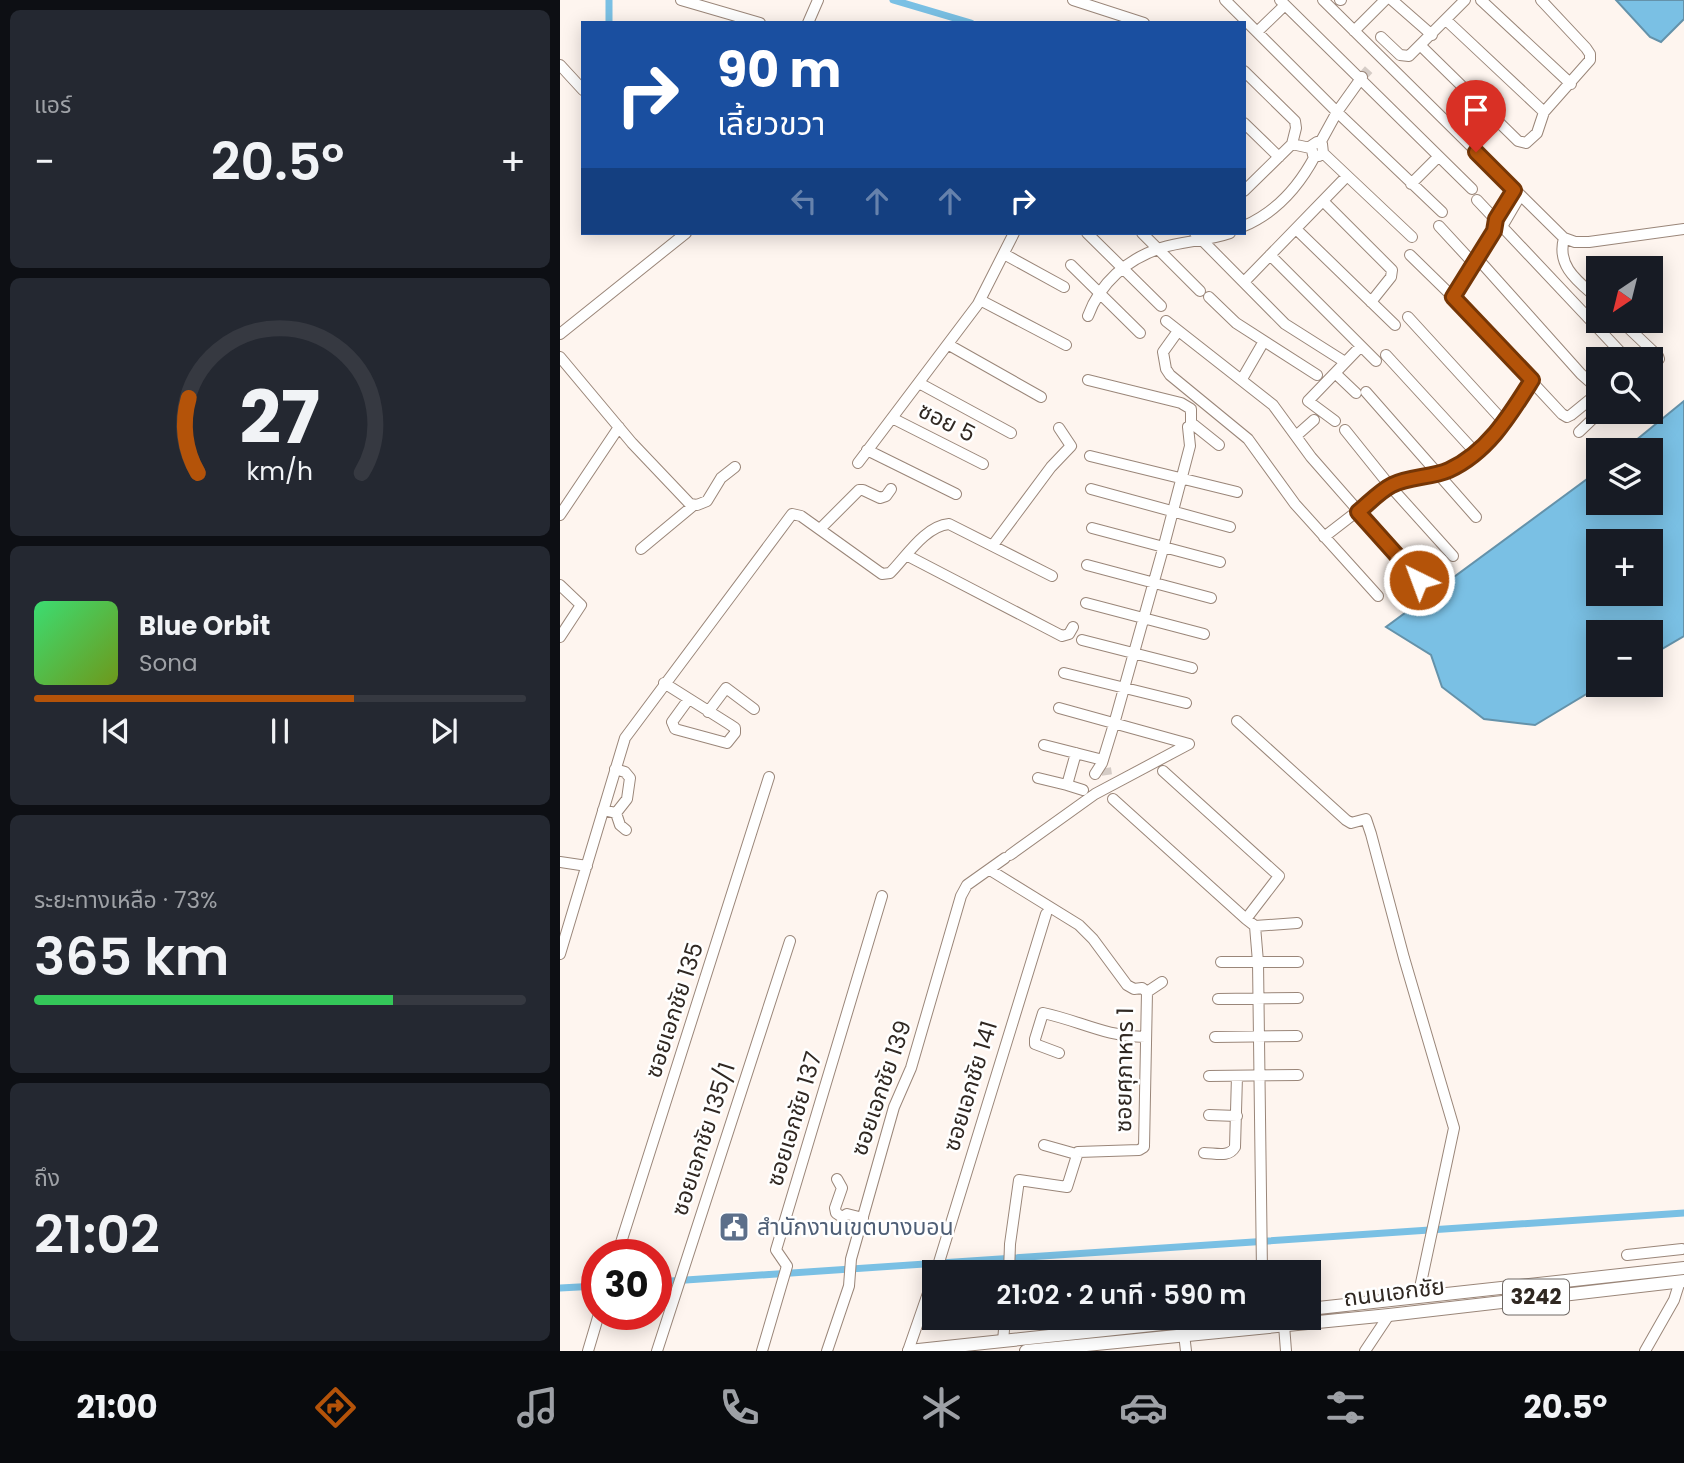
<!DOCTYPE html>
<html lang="th">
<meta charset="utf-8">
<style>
:root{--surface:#171b24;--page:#242831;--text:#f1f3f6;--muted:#9ea1a6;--line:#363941;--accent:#b45309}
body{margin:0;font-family:Poppins,"Noto Sans Thai",sans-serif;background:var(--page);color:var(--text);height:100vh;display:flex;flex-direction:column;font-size:26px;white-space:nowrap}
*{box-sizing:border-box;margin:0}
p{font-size:23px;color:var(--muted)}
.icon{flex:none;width:38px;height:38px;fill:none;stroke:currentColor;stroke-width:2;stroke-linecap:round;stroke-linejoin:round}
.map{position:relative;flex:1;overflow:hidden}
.details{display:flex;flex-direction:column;gap:10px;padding:10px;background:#0d0f14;width:560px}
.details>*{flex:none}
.banner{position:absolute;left:21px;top:21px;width:665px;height:214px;border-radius:0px;box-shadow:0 4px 18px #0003;background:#1a4fa0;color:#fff;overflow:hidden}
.needle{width:46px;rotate:215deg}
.controls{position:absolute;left:1026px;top:256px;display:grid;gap:14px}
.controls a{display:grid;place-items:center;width:77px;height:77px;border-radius:0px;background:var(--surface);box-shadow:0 4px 18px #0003;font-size:35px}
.speed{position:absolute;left:21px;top:1239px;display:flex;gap:14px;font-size:35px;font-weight:700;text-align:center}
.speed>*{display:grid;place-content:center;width:91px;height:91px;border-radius:50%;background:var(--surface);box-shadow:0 4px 18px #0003;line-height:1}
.speed .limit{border:10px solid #d22;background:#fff;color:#111}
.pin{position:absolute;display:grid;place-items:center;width:60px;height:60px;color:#fff;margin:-72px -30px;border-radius:50% 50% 50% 0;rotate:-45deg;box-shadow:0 0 7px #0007}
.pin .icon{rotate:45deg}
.me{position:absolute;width:77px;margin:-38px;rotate:318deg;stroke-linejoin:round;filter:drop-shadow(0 0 5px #0008)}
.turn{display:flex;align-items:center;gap:24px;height:147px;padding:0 21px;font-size:32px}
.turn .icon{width:91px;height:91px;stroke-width:2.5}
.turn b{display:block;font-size:49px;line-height:60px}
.lanes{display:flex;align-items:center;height:66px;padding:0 21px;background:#0003;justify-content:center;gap:35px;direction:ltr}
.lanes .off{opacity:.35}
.big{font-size:52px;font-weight:600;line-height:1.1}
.details .card{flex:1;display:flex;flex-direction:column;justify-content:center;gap:10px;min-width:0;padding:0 24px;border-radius:10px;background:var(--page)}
.details .dial{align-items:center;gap:0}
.dial svg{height:182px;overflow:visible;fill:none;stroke:var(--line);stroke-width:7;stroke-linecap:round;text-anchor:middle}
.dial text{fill:var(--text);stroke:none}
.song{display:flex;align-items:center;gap:21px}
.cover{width:84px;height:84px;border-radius:10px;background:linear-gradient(135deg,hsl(140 70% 55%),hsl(80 70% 35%))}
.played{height:7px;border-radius:4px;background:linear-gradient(90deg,var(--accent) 65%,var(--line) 65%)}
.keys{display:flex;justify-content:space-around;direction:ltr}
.heat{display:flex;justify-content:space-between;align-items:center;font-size:38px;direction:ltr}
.charge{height:10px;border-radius:5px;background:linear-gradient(90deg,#34c759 73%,var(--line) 0)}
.trip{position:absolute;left:362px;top:1260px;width:399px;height:70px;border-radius:0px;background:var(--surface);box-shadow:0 4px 18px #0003;font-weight:600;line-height:70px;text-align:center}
.dock{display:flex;height:112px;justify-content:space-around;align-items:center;background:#090b0e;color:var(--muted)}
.dock .icon{width:49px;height:49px}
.dock .active{color:var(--accent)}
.dock b{font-size:32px;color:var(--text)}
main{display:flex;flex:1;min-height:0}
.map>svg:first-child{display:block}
</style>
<main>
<section class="details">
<div class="card"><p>แอร์</p>
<div class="heat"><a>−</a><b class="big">20.5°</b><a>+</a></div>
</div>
<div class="card dial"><svg viewBox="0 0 100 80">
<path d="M14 69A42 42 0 1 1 86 69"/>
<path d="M14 69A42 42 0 0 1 10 36" stroke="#b45309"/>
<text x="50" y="56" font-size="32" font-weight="700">27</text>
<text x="50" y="72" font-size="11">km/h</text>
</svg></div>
<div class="card">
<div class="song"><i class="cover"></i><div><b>Blue Orbit</b><p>Sona</p></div></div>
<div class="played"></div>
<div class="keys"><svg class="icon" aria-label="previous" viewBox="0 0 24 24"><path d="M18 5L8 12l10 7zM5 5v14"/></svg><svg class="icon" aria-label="pause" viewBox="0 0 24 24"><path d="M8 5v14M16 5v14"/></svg><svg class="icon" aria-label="next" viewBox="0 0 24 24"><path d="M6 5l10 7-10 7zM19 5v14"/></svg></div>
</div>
<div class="card"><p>ระยะทางเหลือ · 73%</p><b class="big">365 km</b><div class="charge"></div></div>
<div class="card"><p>ถึง</p><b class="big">21:02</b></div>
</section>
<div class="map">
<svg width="1124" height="1351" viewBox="0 0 1124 1351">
<rect width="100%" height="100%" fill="#fef5ef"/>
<path fill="#7ac0e4" stroke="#6492aa" stroke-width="2" fill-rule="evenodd" d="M1056 0H1124V19L1101 42 1090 37Z
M1124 401V636L1090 656V632H1038V684H1043L975 725 924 719 882 687 871 655 826 627 1038 471V502H1090V450H1064ZM1038 541H1090V593H1038Z"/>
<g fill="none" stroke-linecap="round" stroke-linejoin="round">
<path stroke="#7ac0e4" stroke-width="7" d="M333 0 411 23
M49 23V0
M96 1282 1124 1213
M0 1288 37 1286"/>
<path stroke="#d5ccc6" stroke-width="10" stroke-dasharray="10 5" stroke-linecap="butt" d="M802 77 811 67
M546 768 547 775"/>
<g stroke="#9a8679" stroke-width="12">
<path id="minor" d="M121 0 200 23
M513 0 584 23
M665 0 777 112 882 212
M720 0 912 189
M763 0 1004 238 1015 242H1029L1124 229
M780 0H781
M832 0 872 35
M921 0 1011 84
M886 20 984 112
M248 23 258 0
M794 31 825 0
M697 32 725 5
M821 37 840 55 849 56 905 0
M861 46 958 141 966 143 977 133 984 112 1030 60V54L1026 48 981 0
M0 65 23 90
M684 71 735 121 736 128 732 144
M684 123 719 157
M760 143 777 112 802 77
M763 153 759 156 753 155 751 146 757 142 762 144 763 153 852 237
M851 184 878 157
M954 190 936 219 934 231 943 225 960 196
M684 191 732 144 750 148
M917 200 1067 359
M763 201 832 270 831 277 811 302
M684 226C717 212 739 186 755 156
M879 226 915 265
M736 229 835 325
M527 233 601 306
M582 233 640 291
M635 233 725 324 785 362
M1004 238C996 267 1019 282 1038 299
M444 254 504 287
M710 255 816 361
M850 255 893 297 1002 414 1007 417 1011 415 1038 393
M918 259 1021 374 1038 389
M511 265 580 333
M684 282 787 176
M649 297 676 323 757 375
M893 297 934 231
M420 300 506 345
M528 316C540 283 567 259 601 248 623 241 647 241 670 233
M848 317 945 423
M1060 320 1098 356 1099 359 1090 368
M606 321 713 405 751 457 859 580
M618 331 603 352 606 369 610 375 688 439 735 504 818 596
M0 334 126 233
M389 345 481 397
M826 355 915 452
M0 357 72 443 130 504 137 505 147 501 161 478 175 467
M775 373 796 393
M682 379 704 341
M528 380 621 403 631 409V425
M359 383 451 433
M806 392 916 517
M332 418 423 464
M775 421 748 401 801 346
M785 430 830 486 893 556
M1019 432 1041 411
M736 436 754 420
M307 450 396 494
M530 456 677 492
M298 463 418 304 454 233
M531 489 670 527
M0 515 59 427
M532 528 660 562
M260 529 299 490H303L320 498 326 496 331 489
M764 537 830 486 889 470 915 452 931 439 945 423 972 380
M433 545 491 467 511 446 499 428
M81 549 134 505
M348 556 502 636 509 634 513 627
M527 565 651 598
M0 585 21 605 0 637
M526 603 644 634
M522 640 632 668
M504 673 626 703
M104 683 169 724 175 728V733L167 743 163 742 115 729 112 722 128 700
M499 708 629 744
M148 712 166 688 194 709
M677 721 786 820 791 823 806 819 811 834 844 958 894 1128 858 1297
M484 745 543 760
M535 774 542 763 554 724 603 549 630 446 628 427 634 425 659 445
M478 778 507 785 516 753
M507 785 523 790
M553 799 686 919 719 876 603 771
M43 810 56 813 67 799 70 778 65 772 55 769
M56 813 60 825 66 830
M450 855 535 794 629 744
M0 862 27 866
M430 870 519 925 533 939 567 985 574 989 582 988 587 992
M686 919 695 926 698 962 702 1272
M695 926 737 923
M0 954 65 738 232 514 241 516 322 574 330 573C346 557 365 526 389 524L492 576
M661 962H738
M587 992 602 982
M658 999 738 998
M655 1037 737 1036
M499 1053 475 1044V1039L483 1013C521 1021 543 1036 585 1037
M649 1076 738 1075
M649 1115 677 1116
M484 1145 516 1154
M644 1153C655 1153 669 1158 675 1147L677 1076
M277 1179 282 1188 275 1208 276 1213 282 1217 287 1214 303 1218
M57 1255 209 777
M1067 1255 1122 1249
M376 1272 486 914
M449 1272 450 1244 459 1180 507 1187 518 1152 579 1150 584 1147 587 992
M724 1325 726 1351
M624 1334 626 1351
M443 1341 445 1318
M28 1351 39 1314
M97 1351 230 941
M202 1351 227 1266 216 1250 322 896
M267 1351 289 1286 291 1259 334 1107 351 1068 401 896 407 885 445 858
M348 1351 374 1276
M805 1351 829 1315
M1085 1351 1114 1300 1120 1281"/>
</g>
<g stroke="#9a8679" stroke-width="14">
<path id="major" d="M749 1309 1124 1268
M349 1351 658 1318
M466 1351 829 1315 1124 1281"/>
</g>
<use href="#minor" stroke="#fff" stroke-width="10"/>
<use href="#major" stroke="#fff" stroke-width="12"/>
</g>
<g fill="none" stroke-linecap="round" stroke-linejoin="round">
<g stroke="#753606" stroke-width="18">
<path id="route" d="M859 580 798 512C809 503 820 491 832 485 849 476 871 478 889 470 928 452 950 415 972 380L893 297 934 231 936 219 954 190 916 152"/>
</g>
<use href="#route" stroke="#b45309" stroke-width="12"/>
</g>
<defs>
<g id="civic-square" transform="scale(1.575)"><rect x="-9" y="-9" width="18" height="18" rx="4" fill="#5c6f8a" stroke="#fff"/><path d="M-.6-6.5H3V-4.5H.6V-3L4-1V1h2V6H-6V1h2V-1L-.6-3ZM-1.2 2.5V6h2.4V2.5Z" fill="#fff"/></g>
</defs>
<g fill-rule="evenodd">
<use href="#civic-square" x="174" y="1227"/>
</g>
<g text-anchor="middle" stroke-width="5" stroke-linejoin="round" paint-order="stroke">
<rect fill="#fff" stroke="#6e6864" stroke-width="2" x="943" y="1279.5" width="66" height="35" rx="5"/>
<g font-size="21" font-weight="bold" fill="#302822">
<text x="976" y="1304">3242</text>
</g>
<g font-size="23" fill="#302822" stroke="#fff">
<text transform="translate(387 422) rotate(27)" y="8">ซอย 5</text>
<text transform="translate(114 1010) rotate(-72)" y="8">ซอยเอกชัย 135</text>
<text transform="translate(564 1070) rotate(-89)" y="8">ซอยศุภาหาร 1</text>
<text transform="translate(410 1086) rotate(-73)" y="8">ซอยเอกชัย 141</text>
<text transform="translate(321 1088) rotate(-71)" y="8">ซอยเอกชัย 139</text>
<text transform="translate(234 1119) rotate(-73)" y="8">ซอยเอกชัย 137</text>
<text transform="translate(143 1139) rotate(-72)" y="8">ซอยเอกชัย 135/1</text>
<text transform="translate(834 1292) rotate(-7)" y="8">ถนนเอกชัย</text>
</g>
<g font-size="23" fill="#4e5e75" stroke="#fff" text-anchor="start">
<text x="197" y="1235">สำนักงานเขตบางบอน</text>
</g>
</g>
</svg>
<div class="controls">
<a><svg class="needle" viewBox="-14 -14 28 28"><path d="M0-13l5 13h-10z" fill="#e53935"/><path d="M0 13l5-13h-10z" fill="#9ea1a6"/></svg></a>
<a><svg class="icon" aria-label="search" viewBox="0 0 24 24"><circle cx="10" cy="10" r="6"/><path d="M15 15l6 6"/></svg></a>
<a><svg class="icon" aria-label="layers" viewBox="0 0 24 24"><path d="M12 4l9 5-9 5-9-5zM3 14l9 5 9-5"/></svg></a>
<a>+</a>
<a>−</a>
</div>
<div class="speed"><div class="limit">30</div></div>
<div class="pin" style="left:916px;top:152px;background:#d93025"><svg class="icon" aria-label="arrive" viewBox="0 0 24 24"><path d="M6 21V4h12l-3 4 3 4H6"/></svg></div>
<svg class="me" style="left:859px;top:580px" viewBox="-20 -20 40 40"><circle r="17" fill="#b45309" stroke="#fff" stroke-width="3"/><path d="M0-11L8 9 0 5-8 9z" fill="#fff"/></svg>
<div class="trip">21:02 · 2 นาที · 590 m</div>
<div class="banner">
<div class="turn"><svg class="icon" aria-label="right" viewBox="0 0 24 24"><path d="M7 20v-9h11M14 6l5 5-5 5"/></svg><div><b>90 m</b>เลี้ยวขวา</div></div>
<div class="lanes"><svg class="icon off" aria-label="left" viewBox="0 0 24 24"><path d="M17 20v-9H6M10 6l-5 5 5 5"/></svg><svg class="icon off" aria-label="ahead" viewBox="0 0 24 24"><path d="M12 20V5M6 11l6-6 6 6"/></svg><svg class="icon off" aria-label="ahead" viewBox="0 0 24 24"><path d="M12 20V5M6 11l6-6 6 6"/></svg><svg class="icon" aria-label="right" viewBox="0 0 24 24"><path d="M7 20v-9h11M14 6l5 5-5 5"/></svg></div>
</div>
</div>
</main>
<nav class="dock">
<b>21:00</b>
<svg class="icon active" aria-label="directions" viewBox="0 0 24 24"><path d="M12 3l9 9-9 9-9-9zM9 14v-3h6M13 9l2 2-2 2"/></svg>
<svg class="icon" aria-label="music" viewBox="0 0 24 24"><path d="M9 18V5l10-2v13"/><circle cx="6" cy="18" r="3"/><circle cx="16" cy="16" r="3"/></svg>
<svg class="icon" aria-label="phone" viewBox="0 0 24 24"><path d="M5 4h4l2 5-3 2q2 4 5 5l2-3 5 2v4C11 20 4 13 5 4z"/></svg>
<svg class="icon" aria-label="climate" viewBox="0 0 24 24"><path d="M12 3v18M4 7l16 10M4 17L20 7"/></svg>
<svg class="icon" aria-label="car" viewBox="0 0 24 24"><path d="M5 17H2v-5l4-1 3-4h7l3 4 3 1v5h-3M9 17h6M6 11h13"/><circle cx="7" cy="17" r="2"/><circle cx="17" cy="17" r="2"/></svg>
<svg class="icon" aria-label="filters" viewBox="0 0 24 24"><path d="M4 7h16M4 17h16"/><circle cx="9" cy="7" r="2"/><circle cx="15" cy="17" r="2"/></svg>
<b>20.5°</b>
</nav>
